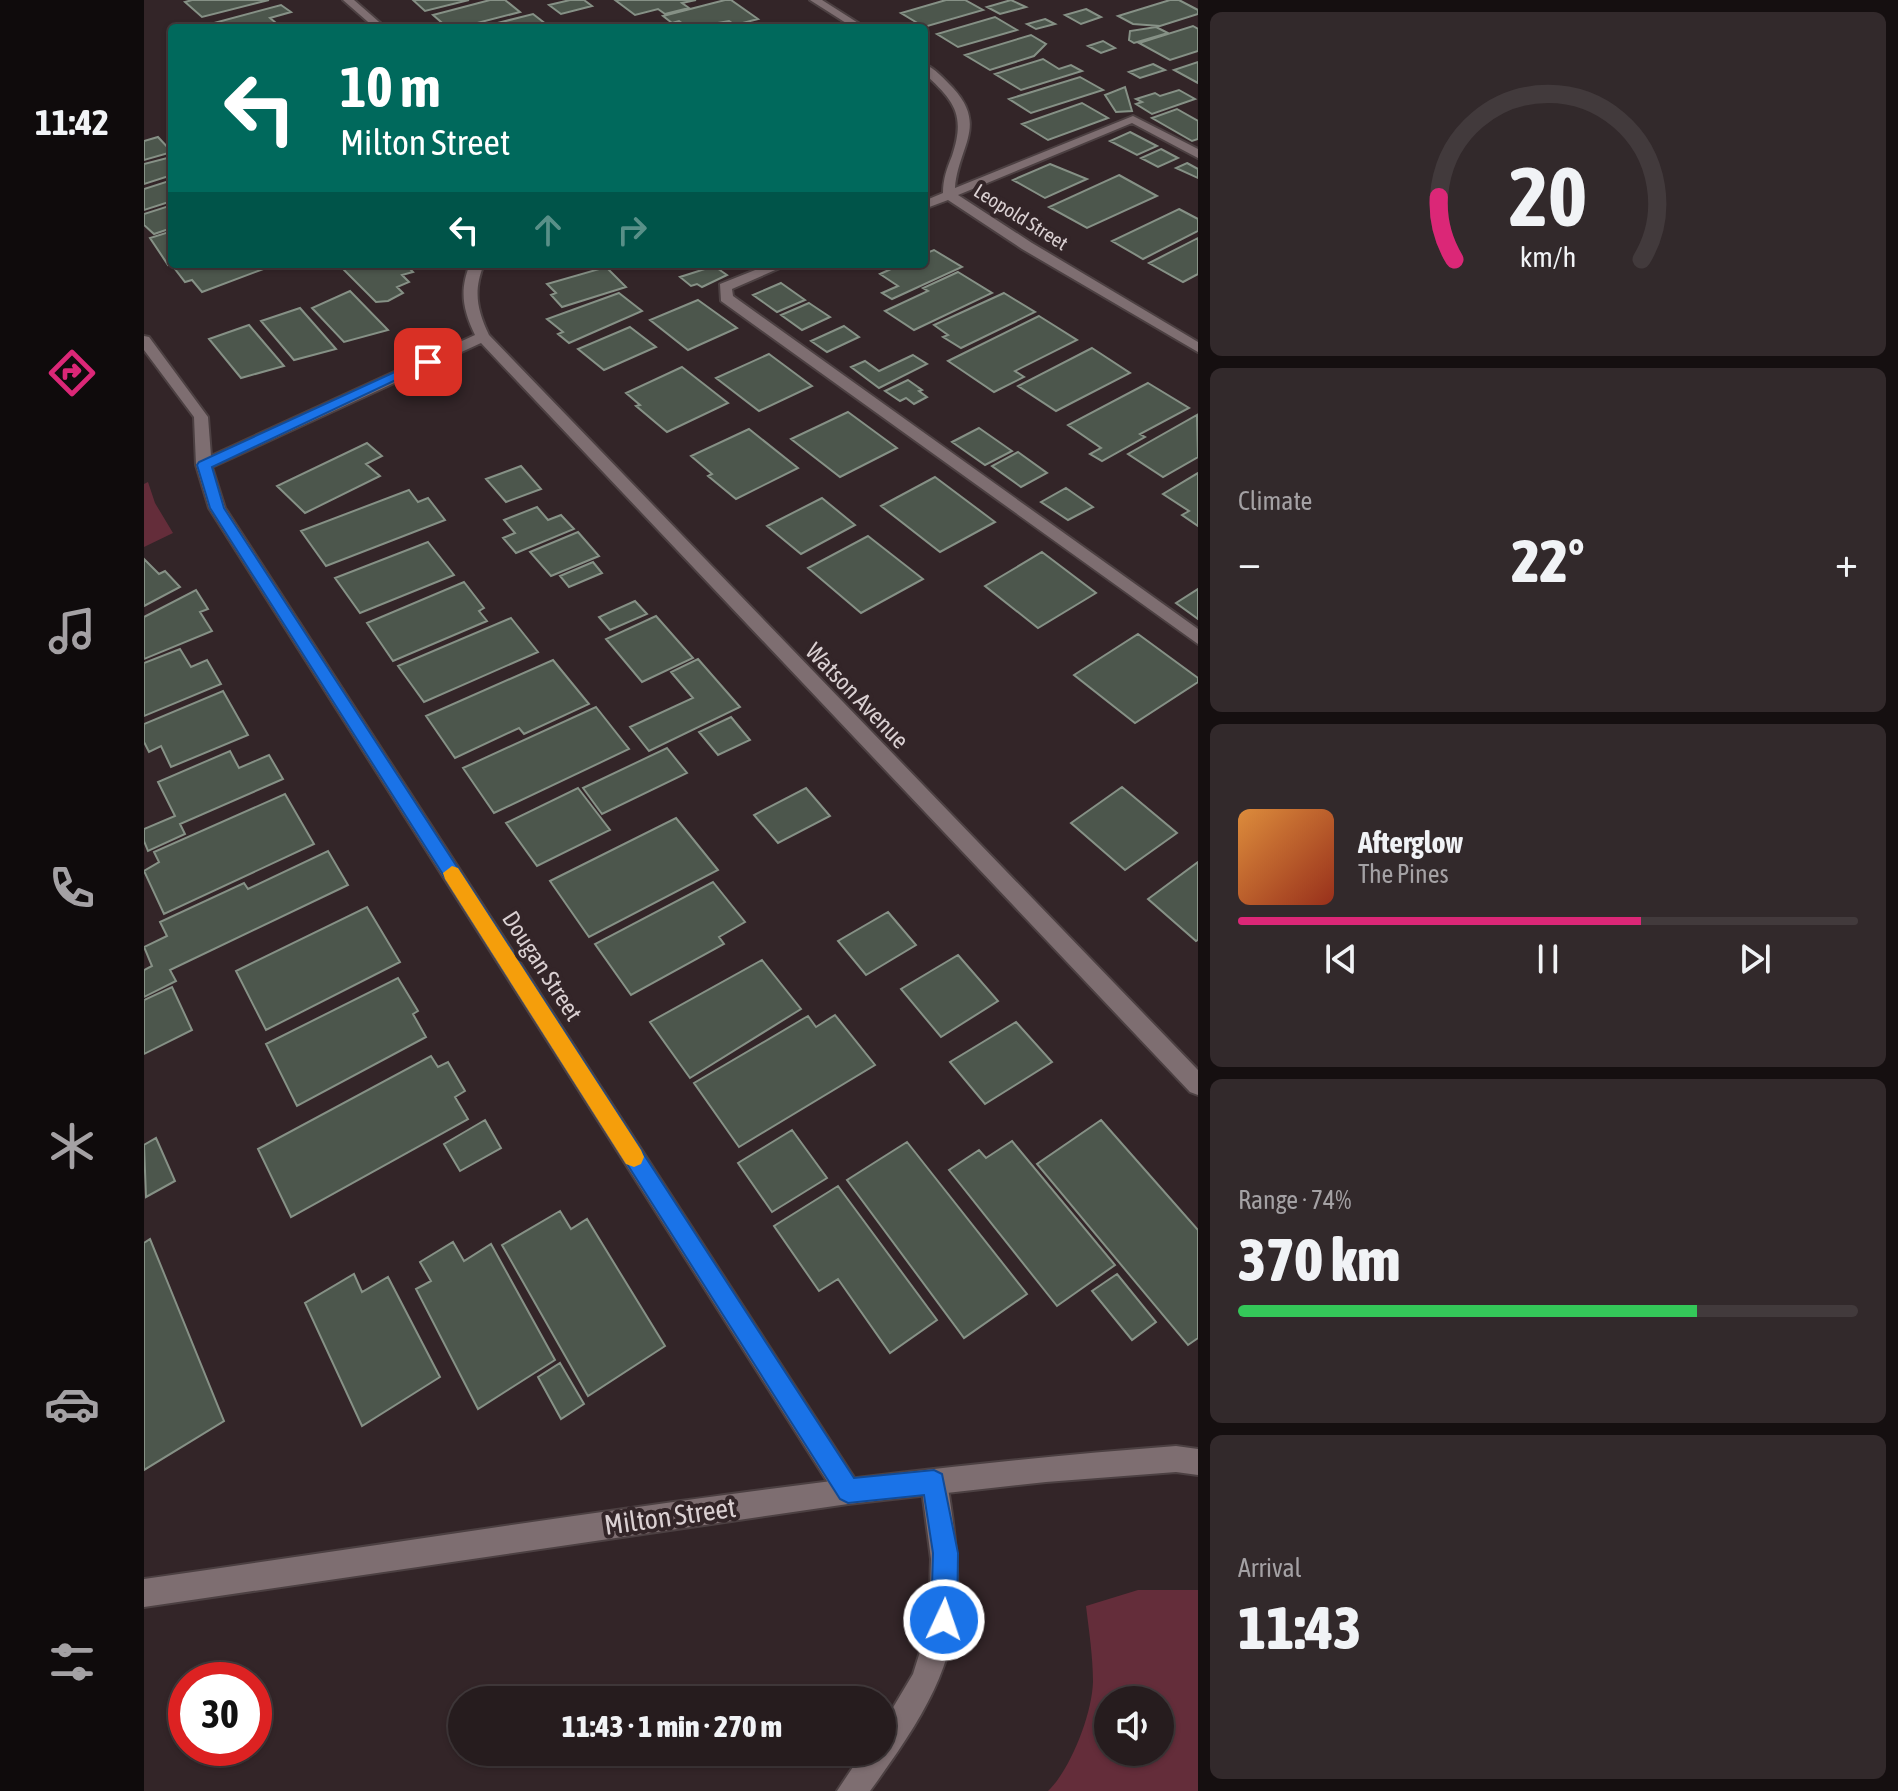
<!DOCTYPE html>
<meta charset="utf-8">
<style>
:root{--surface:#261c1e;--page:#32292b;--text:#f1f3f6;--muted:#a4a1a4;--line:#423a3c;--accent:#db2777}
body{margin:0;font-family:"Asap Condensed",sans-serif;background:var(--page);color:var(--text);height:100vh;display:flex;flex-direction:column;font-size:30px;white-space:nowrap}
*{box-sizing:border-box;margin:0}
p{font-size:26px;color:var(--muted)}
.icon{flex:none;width:44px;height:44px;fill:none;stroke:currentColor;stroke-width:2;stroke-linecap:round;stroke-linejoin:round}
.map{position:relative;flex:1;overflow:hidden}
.panel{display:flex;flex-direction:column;gap:12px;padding:12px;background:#150f10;width:700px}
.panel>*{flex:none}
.hud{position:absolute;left:24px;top:24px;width:760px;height:244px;border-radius:8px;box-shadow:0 2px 6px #0004,0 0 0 2px var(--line);background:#00695c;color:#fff;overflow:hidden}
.tools{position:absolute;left:950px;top:1686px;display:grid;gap:16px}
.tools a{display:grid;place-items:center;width:80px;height:80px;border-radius:50%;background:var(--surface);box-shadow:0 2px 6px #0004,0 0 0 2px var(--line);font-size:40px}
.speed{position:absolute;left:24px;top:1662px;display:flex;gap:16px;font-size:40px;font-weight:700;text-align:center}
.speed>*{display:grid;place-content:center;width:104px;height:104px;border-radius:50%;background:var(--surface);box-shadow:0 2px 6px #0004,0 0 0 2px var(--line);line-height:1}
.speed .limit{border:12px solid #d22;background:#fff;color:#111}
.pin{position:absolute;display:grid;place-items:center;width:68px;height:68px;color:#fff;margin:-34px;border-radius:16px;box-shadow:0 4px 12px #0006}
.me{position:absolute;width:88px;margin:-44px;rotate:3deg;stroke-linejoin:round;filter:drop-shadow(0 0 6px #0008)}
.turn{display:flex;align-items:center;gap:28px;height:168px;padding:0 40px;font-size:36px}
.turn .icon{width:104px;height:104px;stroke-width:2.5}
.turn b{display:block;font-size:56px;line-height:68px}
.lanes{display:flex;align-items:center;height:76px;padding:0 40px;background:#0003;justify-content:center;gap:40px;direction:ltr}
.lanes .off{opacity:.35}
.big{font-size:60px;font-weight:800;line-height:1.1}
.panel .widget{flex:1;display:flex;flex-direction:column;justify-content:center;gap:12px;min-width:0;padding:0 28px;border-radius:12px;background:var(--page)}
.panel .dial{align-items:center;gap:0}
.dial svg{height:208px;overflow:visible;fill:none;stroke:var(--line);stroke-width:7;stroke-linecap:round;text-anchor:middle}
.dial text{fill:var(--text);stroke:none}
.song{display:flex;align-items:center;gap:24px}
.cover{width:96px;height:96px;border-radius:12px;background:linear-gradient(135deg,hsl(30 70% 55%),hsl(10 70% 35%))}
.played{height:8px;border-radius:4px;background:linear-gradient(90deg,var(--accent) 65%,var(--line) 65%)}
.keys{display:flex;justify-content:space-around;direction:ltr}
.heat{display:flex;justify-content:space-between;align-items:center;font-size:44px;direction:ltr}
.charge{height:12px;border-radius:6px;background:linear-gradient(90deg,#34c759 74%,var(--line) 0)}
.trip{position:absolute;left:304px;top:1686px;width:448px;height:80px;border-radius:40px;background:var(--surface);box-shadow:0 2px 6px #0004,0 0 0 2px var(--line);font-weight:800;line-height:80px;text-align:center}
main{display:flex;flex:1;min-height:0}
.menu{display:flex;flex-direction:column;width:144px;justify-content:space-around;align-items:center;background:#0f0b0c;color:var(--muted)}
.menu .icon{width:56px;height:56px}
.menu .selected{color:var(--accent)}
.menu b{font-size:36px;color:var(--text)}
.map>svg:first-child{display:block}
</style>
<main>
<nav class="menu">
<b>11:42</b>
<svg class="icon selected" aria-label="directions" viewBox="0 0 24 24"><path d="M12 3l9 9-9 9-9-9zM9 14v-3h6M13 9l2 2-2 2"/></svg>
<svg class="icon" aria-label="music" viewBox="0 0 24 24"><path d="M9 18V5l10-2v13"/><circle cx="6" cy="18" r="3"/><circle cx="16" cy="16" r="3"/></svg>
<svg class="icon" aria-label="phone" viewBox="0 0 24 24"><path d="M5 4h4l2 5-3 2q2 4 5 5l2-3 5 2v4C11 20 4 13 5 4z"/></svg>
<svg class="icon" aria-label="climate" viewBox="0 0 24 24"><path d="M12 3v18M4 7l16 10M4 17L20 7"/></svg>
<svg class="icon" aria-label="car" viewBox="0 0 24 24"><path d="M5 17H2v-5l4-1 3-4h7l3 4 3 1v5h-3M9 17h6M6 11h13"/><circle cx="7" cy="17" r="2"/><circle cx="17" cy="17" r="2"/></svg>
<svg class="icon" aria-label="filters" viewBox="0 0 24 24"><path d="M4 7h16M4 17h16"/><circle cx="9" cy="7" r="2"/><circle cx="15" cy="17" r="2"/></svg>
</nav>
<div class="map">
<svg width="1054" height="1791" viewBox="0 0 1054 1791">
<rect width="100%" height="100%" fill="#332528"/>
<path fill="#642d3a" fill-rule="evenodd" d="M4 482 11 503 29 533 0 547V484Z
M994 1590H1054V1791H904C927 1769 948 1714 949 1682 949 1657 945 1631 942 1606ZM964 1700H1016V1752H964Z"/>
<path fill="#4c564c" stroke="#869186" stroke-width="2" d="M48 0H125L58 17 41 2Z
M269 0H325L281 11Z
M346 0H361L376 12 314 28H304L289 15Z
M426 0H440L448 6 417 14 405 5Z
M471 0H552L538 3 545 8 521 14 514 9 491 15Z
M581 0H587L614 19 591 25 585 21 545 28 535 21 528 23 519 16Z
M802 0H821L839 10 780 27 757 13Z
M867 0 882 7 856 14 843 7Z
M1026 0H1035L1054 10V14L1016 26 989 24 974 16Z
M137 5 147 12 126 18 132 23 112 28H75L70 23Z
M942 9 957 17 937 24 921 15Z
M389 14 407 28H334Z
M851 17 873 30 814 47 793 34Z
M901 19 911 24 892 29 883 24Z
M1049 26 1054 29V51L1026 60 995 43Z
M1012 27 1024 33 990 43 985 40 986 31Z
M887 35 902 44 890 56 846 70 821 55Z
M959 41 971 48 957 53 944 46Z
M899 59 915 69 927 65 938 71 877 90 851 74Z
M1054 62V83L1030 70Z
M1009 64 1021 70 996 78 985 72Z
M936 77 959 90 887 113 865 99Z
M981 87 988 111 972 112 961 95Z
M1035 90 1051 99 1008 114 992 104 998 102 992 99 1011 93 1016 96Z
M938 103 964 118 904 140 878 124Z
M1033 109 1054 121V139L1048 141 1008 118Z
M986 132 1013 146 993 155 966 141Z
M14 137 28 152 0 160V141Z
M1017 149 1034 158 1014 167 997 158Z
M27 157 28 175 0 184V164Z
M1043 163 1054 169V178L1032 168Z
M906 164 943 179 901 198 869 180Z
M975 175 1013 196 943 228 905 207Z
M28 180V201L0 210V189Z
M28 205V228L10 234 0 225V214Z
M1035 209 1054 219V231L999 259 968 241Z
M28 231V264L24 265 6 238Z
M1054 238V274L1039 282 1005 263Z
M790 250 818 267 748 299 738 293 754 286 736 274 758 264H780V254Z
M48 264H118L122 268 58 292 48 280 41 282 31 269Z
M205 264H266L270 268 266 269 269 272 258 275 265 282 253 287 259 293 244 301 232 302 197 267Z
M570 266 583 275 558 287 553 284 547 286 536 277Z
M462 267 482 287 418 307 407 295 412 293 403 284Z
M814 272 848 293 770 330 741 311 784 291 779 288Z
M637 283 661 300 633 312 609 295Z
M206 291 244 330 200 342 168 308Z
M475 293 498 311 425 343 414 334 419 332 403 319Z
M860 293 891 312 817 348 799 337 804 335 790 325Z
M554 300 593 328 544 350 506 320Z
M665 303 686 317 658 330 637 315Z
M156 308 192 349 150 360 117 321Z
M895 316 933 340 871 371 880 377 850 392 804 361Z
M105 325 140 366 97 378 65 339Z
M700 326 715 337 683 352 667 341Z
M486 327 512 347 460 370 434 349Z
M948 348 986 373 912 411 874 386Z
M625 354 668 386 615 411 572 378Z
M769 355 783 364 735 388 707 367 721 361 735 371Z
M538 367 584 403 523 432 492 406 496 405 482 393Z
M764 380 778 390 775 391 783 397 770 404 762 398 756 401 741 391Z
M1004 383 1045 408 996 434 1001 437 958 461 946 454 957 448 924 425Z
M704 412 753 448 696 477 647 439Z
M1053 415 1054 457 1019 477 984 454Z
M835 428 868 451 841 465 808 442Z
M605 429 654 468 592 499 564 476 568 474 547 456Z
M223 443 238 456 222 464 236 476 161 513 133 486Z
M874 452 903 473 877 487 848 466Z
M377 466 397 489 362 502 342 479Z
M1054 473V526L1038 515 1045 511 1019 494Z
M791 477 851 522 796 552 737 506Z
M922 488 949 507 924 520 897 502Z
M265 490 274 502 284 498 301 520 182 566 157 531Z
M678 498 711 525 657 554 623 526Z
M393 507 404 520 417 515 430 529 372 553 359 538 371 533 360 520Z
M434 532 455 556 407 576 386 552Z
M724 536 779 579 717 613 664 568Z
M284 542 310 575 216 613 191 578Z
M898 552 952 593 894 628 841 586Z
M0 559 15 574 21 571 36 587 0 606Z
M449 562 458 573 425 587 416 576Z
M320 582 340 608 335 611 343 621 249 661 223 623Z
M1054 589V619L1032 603Z
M52 590 64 609 56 612 68 631 0 659V617Z
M491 601 503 614 466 630 455 617Z
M512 616 549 658 498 682 462 639Z
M367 618 394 652 280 702 254 666Z
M994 634 1054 678V682L991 723 930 675Z
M36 649 47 667 63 660 77 684 0 716V663Z
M554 659 596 707 505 751 486 727 549 698 527 672Z
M409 660 445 704 380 734 375 728 311 758 282 716Z
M79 691 104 735 27 767 17 746 5 752 0 742V724Z
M452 707 485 749 350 813 319 768Z
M587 717 606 740 574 755 555 732Z
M523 748 543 773 458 814 439 788Z
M86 751 95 768 125 755 139 779 36 824 41 834 4 851 0 841V829L31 816 14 782Z
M978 787 1033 833 981 870 927 823Z
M434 788 466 830 393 866 362 823Z
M662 788 686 816 634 843 610 815Z
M141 794 170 844 20 914 0 871 15 862 10 852Z
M532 818 574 870 445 937 406 881Z
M184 851 204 885 26 970 32 981 0 997V970L8 966 0 947 23 936 16 922 100 883 104 889Z
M1054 862V940L1052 941 1004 899Z
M569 882 601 922 575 937 580 944 487 995 451 944Z
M223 907 256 962 122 1030 92 971Z
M744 912 772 945 722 975 694 941Z
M814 955 854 1001 797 1037 757 989Z
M618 960 657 1009 546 1078 506 1022Z
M254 978 274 1011 269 1014 282 1037 153 1106 122 1044Z
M28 987 48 1030 0 1054V1000Z
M691 1015 731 1065 595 1147 550 1083 664 1016 672 1027Z
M872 1022 908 1062 841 1104 806 1062Z
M287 1056 294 1067 304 1062 321 1091 311 1097 324 1119 147 1217 114 1149Z
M341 1120 357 1148 316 1171 300 1144Z
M957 1120 1054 1230V1338L1044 1345 893 1164Z
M648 1130 683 1178 628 1212 594 1163Z
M12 1138 31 1181 2 1197 0 1145Z
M868 1141 971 1265 913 1306 805 1170 835 1150 842 1158Z
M763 1142 883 1294 820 1338 703 1180Z
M694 1186 793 1320 746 1353 694 1279 675 1291 630 1226Z
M416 1211 427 1229 443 1219 521 1346 444 1396 358 1245Z
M6 1239 80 1421 0 1470V1243Z
M309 1242 320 1261 347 1244 411 1360 334 1409 272 1289 287 1281 276 1262Z
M210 1274 218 1292 244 1277 296 1377 218 1426 161 1303Z
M973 1274 1012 1322 988 1340 948 1291Z
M416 1363 440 1404 417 1419 394 1377Z"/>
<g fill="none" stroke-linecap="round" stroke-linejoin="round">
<g stroke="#4c4042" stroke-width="4">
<path id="street" d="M199 0H210L242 28H231Z
M666 0H678L722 28H710Z
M780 64C791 68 800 79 809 88 844 126 814 147 811 188L989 116 1054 149V158L988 123 814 195 888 243 1054 342V352L878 249 804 200 780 209V201L799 193C799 179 803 168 808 156 822 114 810 101 780 73Z
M326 264H340C329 291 333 310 345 335L1054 1070V1095L1046 1092 337 343 68 467 81 508 713 1482 717 1491 713 1500 704 1504 695 1500 65 508 52 465 50 417 0 350V336L5 337 64 417 67 456 331 335C319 310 315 291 326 264Z
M626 264H645L588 289 589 296 1054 629V644L577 301 576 284Z
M790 1469 799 1473 803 1482C827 1626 812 1674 726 1791H693L719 1752H738V1726L769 1674 785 1623 787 1559 777 1482 781 1473Z"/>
</g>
<g stroke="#4c4042" stroke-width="4">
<path id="secondary" d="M1032 1446 1054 1449V1475L1032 1472 902 1482 704 1504 0 1607V1579C343 1530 686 1472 1032 1446Z"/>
</g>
<use href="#street" fill="#7e6e71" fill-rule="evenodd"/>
<use href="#secondary" fill="#7e6e71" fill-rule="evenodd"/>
</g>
<path fill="#1a73e8" stroke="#114b97" stroke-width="2" d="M279 359 290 362 68 467 80 508 710 1478 790 1470 798 1474 814 1553 813 1620 809 1629 800 1633 791 1629 787 1620 789 1553 780 1495 704 1503 696 1499 66 508 53 465 55 462Z"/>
<path fill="#f59e0b" d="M308 866 314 868 497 1150 500 1157 497 1164 490 1167 482 1164 301 879 299 873Z"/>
<g text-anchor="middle" stroke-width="8" stroke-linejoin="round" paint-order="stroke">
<g font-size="20" fill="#dad0d2" stroke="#332528">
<text transform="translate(877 217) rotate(32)" y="7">Leopold Street</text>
</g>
<g font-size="24" fill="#dad0d2" stroke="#332528">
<text transform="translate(713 696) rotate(46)" y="8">Watson Avenue</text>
<text transform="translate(398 966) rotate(57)" y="8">Dougan Street</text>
</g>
<g font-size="28" fill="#dad0d2" stroke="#332528">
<text transform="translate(526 1516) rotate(-8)" y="10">Milton Street</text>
</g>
</g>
</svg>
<div class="tools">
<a><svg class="icon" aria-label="sound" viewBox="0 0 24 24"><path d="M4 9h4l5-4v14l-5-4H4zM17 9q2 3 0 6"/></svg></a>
</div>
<div class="speed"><div class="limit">30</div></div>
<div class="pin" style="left:284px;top:362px;background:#d93025"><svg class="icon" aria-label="arrive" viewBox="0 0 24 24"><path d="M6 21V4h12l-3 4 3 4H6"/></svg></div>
<svg class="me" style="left:800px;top:1620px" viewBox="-20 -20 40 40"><circle r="17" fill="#1a73e8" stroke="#fff" stroke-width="3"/><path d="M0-11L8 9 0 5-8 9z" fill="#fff"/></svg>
<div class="trip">11:43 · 1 min · 270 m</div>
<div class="hud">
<div class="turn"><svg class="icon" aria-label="left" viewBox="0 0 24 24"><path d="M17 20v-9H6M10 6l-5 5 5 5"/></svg><div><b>10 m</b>Milton Street</div></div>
<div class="lanes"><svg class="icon" aria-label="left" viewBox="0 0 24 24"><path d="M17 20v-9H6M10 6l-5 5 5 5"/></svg><svg class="icon off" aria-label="ahead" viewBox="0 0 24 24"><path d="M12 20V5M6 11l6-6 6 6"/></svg><svg class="icon off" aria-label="right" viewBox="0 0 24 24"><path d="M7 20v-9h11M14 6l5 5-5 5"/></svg></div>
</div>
</div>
<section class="panel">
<div class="widget dial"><svg viewBox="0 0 100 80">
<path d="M14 69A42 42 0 1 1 86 69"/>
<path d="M14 69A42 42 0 0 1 8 45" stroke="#db2777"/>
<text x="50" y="56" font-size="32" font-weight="700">20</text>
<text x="50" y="72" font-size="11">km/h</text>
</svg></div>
<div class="widget"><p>Climate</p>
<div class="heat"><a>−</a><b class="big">22°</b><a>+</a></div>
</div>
<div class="widget">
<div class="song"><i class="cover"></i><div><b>Afterglow</b><p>The Pines</p></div></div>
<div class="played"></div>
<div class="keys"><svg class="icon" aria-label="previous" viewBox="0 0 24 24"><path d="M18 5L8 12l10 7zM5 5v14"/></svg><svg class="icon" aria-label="pause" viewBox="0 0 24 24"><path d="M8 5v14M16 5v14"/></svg><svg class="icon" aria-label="next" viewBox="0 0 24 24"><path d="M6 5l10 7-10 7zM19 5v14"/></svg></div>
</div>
<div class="widget"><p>Range · 74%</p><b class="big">370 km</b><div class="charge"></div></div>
<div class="widget"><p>Arrival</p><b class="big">11:43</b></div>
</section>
</main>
